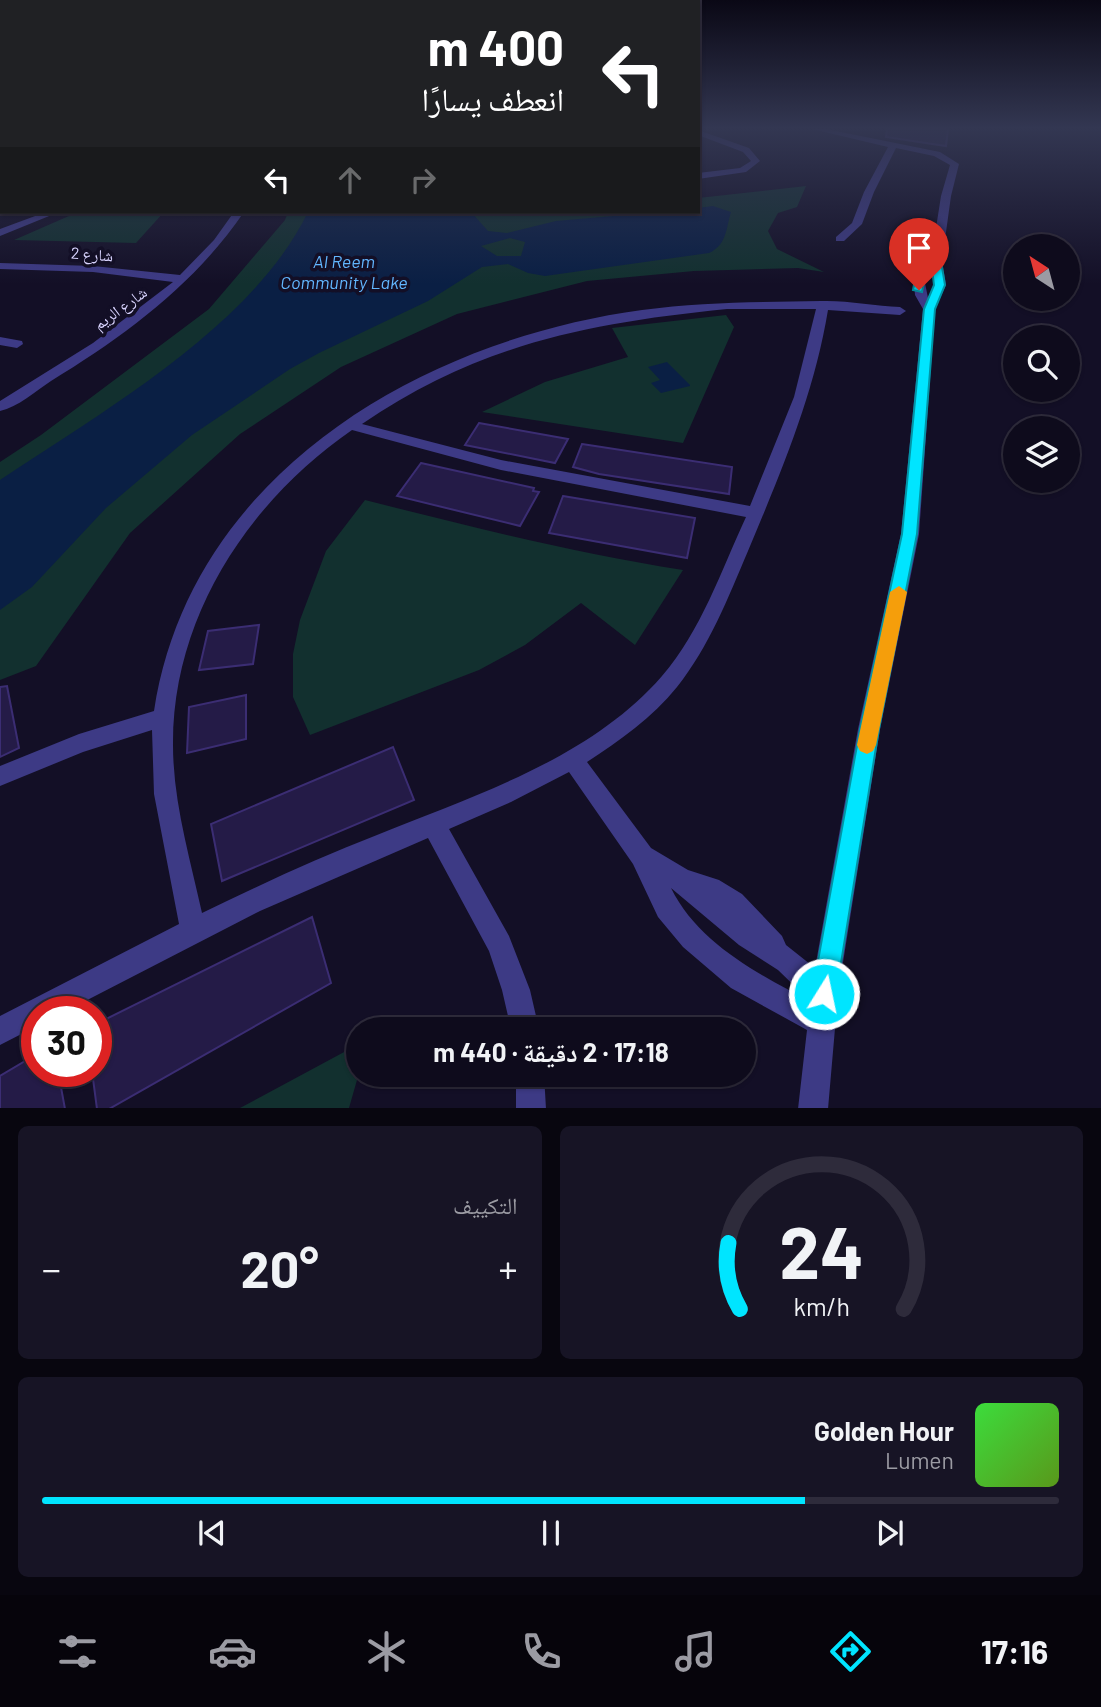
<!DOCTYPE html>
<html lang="ar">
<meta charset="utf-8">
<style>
:root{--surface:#0e0b1c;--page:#171425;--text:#f1f3f6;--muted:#9b9ba3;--line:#2e2b3b;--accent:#00e5ff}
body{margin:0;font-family:Barlow,"Noto Naskh Arabic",sans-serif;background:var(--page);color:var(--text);direction:rtl;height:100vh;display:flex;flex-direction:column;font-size:26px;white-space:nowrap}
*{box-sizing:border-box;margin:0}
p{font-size:23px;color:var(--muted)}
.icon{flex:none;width:38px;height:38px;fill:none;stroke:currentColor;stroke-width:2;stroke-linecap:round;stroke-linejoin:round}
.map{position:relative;height:1108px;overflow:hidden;direction:ltr}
.drawer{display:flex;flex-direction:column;gap:18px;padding:18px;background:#08060f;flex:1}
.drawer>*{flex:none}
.banner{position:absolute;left:0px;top:0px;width:700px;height:214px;box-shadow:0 2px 5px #0004,0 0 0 2px var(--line);direction:rtl;background:#202124;color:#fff;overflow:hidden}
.needle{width:46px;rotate:324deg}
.buttons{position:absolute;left:1003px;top:234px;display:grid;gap:14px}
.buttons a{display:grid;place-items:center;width:77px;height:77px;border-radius:50%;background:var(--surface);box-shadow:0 2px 5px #0004,0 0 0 2px var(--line);font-size:35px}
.speed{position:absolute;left:21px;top:996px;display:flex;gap:14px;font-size:35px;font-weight:700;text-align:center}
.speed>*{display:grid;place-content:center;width:91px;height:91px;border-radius:50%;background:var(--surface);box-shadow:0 2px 5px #0004,0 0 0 2px var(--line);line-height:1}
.speed .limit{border:10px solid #d22;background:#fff;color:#111}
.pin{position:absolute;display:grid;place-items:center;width:60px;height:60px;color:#fff;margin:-72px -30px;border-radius:50% 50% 50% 0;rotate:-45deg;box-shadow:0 0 7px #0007}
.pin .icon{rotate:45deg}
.me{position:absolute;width:77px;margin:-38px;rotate:10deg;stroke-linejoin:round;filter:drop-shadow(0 0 5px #0008)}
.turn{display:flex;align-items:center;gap:24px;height:147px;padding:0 21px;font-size:32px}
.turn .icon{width:91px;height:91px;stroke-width:2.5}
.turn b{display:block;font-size:49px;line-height:60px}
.lanes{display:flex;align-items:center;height:66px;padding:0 21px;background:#0003;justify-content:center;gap:35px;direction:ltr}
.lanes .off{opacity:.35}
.big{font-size:52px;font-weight:700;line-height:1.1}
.drawer .card{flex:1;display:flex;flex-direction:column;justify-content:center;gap:10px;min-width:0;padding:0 24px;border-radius:10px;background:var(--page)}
.drawer .dial{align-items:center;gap:0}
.dial svg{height:182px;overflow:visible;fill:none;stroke:var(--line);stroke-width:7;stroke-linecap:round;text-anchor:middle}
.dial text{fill:var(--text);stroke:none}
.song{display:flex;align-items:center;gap:21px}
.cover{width:84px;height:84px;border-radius:10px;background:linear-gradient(135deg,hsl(120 70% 55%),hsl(90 70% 35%))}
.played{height:7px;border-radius:4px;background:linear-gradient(90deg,var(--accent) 75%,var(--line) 75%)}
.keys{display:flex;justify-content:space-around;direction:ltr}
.heat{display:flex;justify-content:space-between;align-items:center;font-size:38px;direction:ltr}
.drawer .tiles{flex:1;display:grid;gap:18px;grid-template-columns:1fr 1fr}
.card:last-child{grid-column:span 2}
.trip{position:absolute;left:346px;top:1017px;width:410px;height:70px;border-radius:35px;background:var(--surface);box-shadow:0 2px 5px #0004,0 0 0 2px var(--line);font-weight:700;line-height:70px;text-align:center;direction:rtl}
.tab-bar{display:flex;height:112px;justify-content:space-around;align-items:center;background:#06040b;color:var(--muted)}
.tab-bar .icon{width:49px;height:49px}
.tab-bar .active{color:var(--accent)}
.tab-bar b{font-size:32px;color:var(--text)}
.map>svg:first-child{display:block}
</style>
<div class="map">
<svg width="1101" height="1109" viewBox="0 0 1101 1109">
<rect width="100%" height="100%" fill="#130f26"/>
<path fill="#12302f" d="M806 186 797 207 778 213 768 231 777 249 824 272 798 268 694 271 587 281 457 314 341 367 240 434 130 533 36 666 0 680V462L41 435 209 309 285 220 288 212H698V198Z
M78 212H164L136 243 14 240Z
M726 315 734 327 683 443 482 412 545 382 628 357 612 328Z
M365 500C471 527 576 553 683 570L635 645 581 603 525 645 479 670 310 735 293 697V654L300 620 326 551Z
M359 1044V1073L349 1108H240Z"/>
<path fill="#0a1f44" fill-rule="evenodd" d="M713 206 731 212C726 228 727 245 709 253L545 276 528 273 508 264 482 267 428 301 319 353 290 369 192 435 106 508 32 587 0 610V480C103 411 253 326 308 212H471L488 231 507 233 556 221 660 212H698V208ZM510 238 525 242 521 256H497L481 246Z
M667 362 690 385V386L661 393 651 383 660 380 648 367Z"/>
<path fill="#241b47" stroke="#3b2d73" stroke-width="2" d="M887 129H948L946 146 886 137Z
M479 423 568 439 555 463 465 445Z
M582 444 732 467 729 494 599 474 573 467Z
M421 463 534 488 533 491 539 492 520 526 397 496Z
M563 496 695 518 687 558 549 533Z
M259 625 253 664 199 670 208 631Z
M7 686 19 748 0 757V687Z
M246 695V739L187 753 189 707Z
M393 747 414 800 222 881 211 824Z
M312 917 331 983 109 1109H97L92 1071H96V1024Z
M37 1054V1071H58L65 1109H0V1076Z"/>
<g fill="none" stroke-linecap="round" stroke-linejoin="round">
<path fill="#3d3a85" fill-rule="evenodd" d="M812 129H826L940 152 959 164 951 196 942 261 946 285 935 309 919 534 880 729 838 994 828 1109H798L807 1030 731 988 683 947 658 917 633 864 569 772 511 802 449 829 509 936 530 990 539 1029H511L502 990 489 951 428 838 260 911 64 1012H37V1026L0 1045V1016L179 924 154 794 152 730 83 752 0 786V766L79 734 154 711C190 474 421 340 642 310 702 302 762 302 821 301 846 300 875 306 900 307L906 311 900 315 828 310C814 395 781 472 748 551 728 598 709 647 677 687 653 717 619 741 587 762L651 848 688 870 719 880 742 894 782 936 786 945 815 968 858 729 901 534 923 309 915 295 914 283 920 269 931 260 941 196 950 165 934 156 896 148 874 192 862 224 844 241H836V237L852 223 864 192 888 147ZM932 270 934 285 928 298 925 283ZM727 309H816L794 397 750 506 501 460 362 424C479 344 589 323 727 309ZM352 430 501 470 746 517C721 571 701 631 662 676 590 759 475 795 377 835 317 858 260 885 202 913 190 858 173 802 173 745 172 617 249 501 352 430ZM671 888 739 945 778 970 810 1001C758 974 698 943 671 888Z
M698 130 749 148 760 161 746 172 698 179V173L740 168 751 161 743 152 698 135Z
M46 212H59L0 236V229Z
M234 212H244C194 285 126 335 51 381 36 391 18 407 0 411V401L93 343 173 282 93 272 0 269V263L93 266 180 275 214 240Z
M0 337 22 341 23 344 17 348 0 345Z
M516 1074H544L546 1109H516Z"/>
<path fill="#ff4fa3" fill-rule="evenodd" d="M0 131H2V137H0Z"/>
</g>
<linearGradient id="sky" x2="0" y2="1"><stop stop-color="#0a0815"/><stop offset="0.45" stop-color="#333752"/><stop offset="1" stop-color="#333752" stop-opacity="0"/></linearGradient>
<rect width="1101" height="284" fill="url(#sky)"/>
<path fill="#00e5ff" stroke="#0095a6" stroke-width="2" d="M932 259 941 261 945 285 935 309 917 534 879 729 836 994 833 1003 824 1007 815 1003 812 994 860 729 902 534 924 309 934 285 932 269 926 274 922 292 913 290 916 274Z"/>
<path fill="#f59e0b" d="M899 586 907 592 876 745 873 751 867 754 860 751 857 745 890 592Z"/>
<g text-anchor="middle" stroke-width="7" stroke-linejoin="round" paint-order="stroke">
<g font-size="16" fill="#d9d4ff" stroke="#130f26">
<text transform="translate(92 254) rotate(4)" y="6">شارع 2</text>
<text transform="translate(120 308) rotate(-36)" y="6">شارع الريم</text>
</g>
<g font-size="18" font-style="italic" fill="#62b6ff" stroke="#130f26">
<text x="344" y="268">Al Reem<tspan x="344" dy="21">Community Lake</tspan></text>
</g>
</g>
</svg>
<div class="buttons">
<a><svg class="needle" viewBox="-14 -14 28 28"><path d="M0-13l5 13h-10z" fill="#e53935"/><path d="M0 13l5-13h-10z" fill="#9b9ba3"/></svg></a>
<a><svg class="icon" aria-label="search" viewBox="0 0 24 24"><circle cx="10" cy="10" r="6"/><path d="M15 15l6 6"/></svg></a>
<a><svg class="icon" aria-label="layers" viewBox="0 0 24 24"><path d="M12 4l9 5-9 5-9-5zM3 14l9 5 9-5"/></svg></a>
</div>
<div class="speed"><div class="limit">30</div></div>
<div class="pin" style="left:919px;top:290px;background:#d93025"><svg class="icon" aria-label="arrive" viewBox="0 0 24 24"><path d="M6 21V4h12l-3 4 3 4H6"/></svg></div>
<svg class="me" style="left:824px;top:994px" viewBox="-20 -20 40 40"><circle r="17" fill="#00e5ff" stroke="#fff" stroke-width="3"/><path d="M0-11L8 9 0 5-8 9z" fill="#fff"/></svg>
<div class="trip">17:18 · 2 دقيقة · 440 m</div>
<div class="banner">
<div class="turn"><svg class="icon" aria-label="left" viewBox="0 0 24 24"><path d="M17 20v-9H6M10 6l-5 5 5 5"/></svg><div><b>400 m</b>انعطف يسارًا</div></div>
<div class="lanes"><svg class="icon" aria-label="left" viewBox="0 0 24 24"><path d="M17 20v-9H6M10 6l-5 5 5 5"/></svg><svg class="icon off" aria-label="ahead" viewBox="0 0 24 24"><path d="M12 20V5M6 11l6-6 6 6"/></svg><svg class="icon off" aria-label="right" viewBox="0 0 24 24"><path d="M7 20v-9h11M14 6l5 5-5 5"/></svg></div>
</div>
</div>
<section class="drawer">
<div class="tiles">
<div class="card dial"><svg viewBox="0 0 100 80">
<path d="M14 69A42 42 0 1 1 86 69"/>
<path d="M14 69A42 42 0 0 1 9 40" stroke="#00e5ff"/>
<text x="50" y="56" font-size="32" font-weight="700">24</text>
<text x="50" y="72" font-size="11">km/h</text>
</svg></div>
<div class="card"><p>التكييف</p>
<div class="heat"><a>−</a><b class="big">20°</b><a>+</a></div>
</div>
<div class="card">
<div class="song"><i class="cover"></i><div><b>Golden Hour</b><p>Lumen</p></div></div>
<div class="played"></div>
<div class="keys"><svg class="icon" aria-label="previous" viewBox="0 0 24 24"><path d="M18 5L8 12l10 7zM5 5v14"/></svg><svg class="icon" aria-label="pause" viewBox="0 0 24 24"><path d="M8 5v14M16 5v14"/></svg><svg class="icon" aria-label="next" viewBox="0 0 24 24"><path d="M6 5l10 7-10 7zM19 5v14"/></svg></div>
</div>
</div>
</section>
<nav class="tab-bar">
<b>17:16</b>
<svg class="icon active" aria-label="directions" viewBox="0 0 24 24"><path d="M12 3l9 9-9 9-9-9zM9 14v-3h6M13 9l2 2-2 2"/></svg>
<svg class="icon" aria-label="music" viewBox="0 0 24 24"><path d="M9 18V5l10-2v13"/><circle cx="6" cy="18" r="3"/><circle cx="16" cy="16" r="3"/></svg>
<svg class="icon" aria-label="phone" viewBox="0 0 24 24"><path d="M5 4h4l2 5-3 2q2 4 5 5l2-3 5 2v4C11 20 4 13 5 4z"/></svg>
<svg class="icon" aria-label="climate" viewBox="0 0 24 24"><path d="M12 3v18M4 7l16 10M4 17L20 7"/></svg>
<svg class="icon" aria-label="car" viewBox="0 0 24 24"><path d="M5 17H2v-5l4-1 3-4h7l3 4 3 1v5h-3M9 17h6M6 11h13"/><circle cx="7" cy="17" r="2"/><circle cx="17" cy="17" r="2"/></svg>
<svg class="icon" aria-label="filters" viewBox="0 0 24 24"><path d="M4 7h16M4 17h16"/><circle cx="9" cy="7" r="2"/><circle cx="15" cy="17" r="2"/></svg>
</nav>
